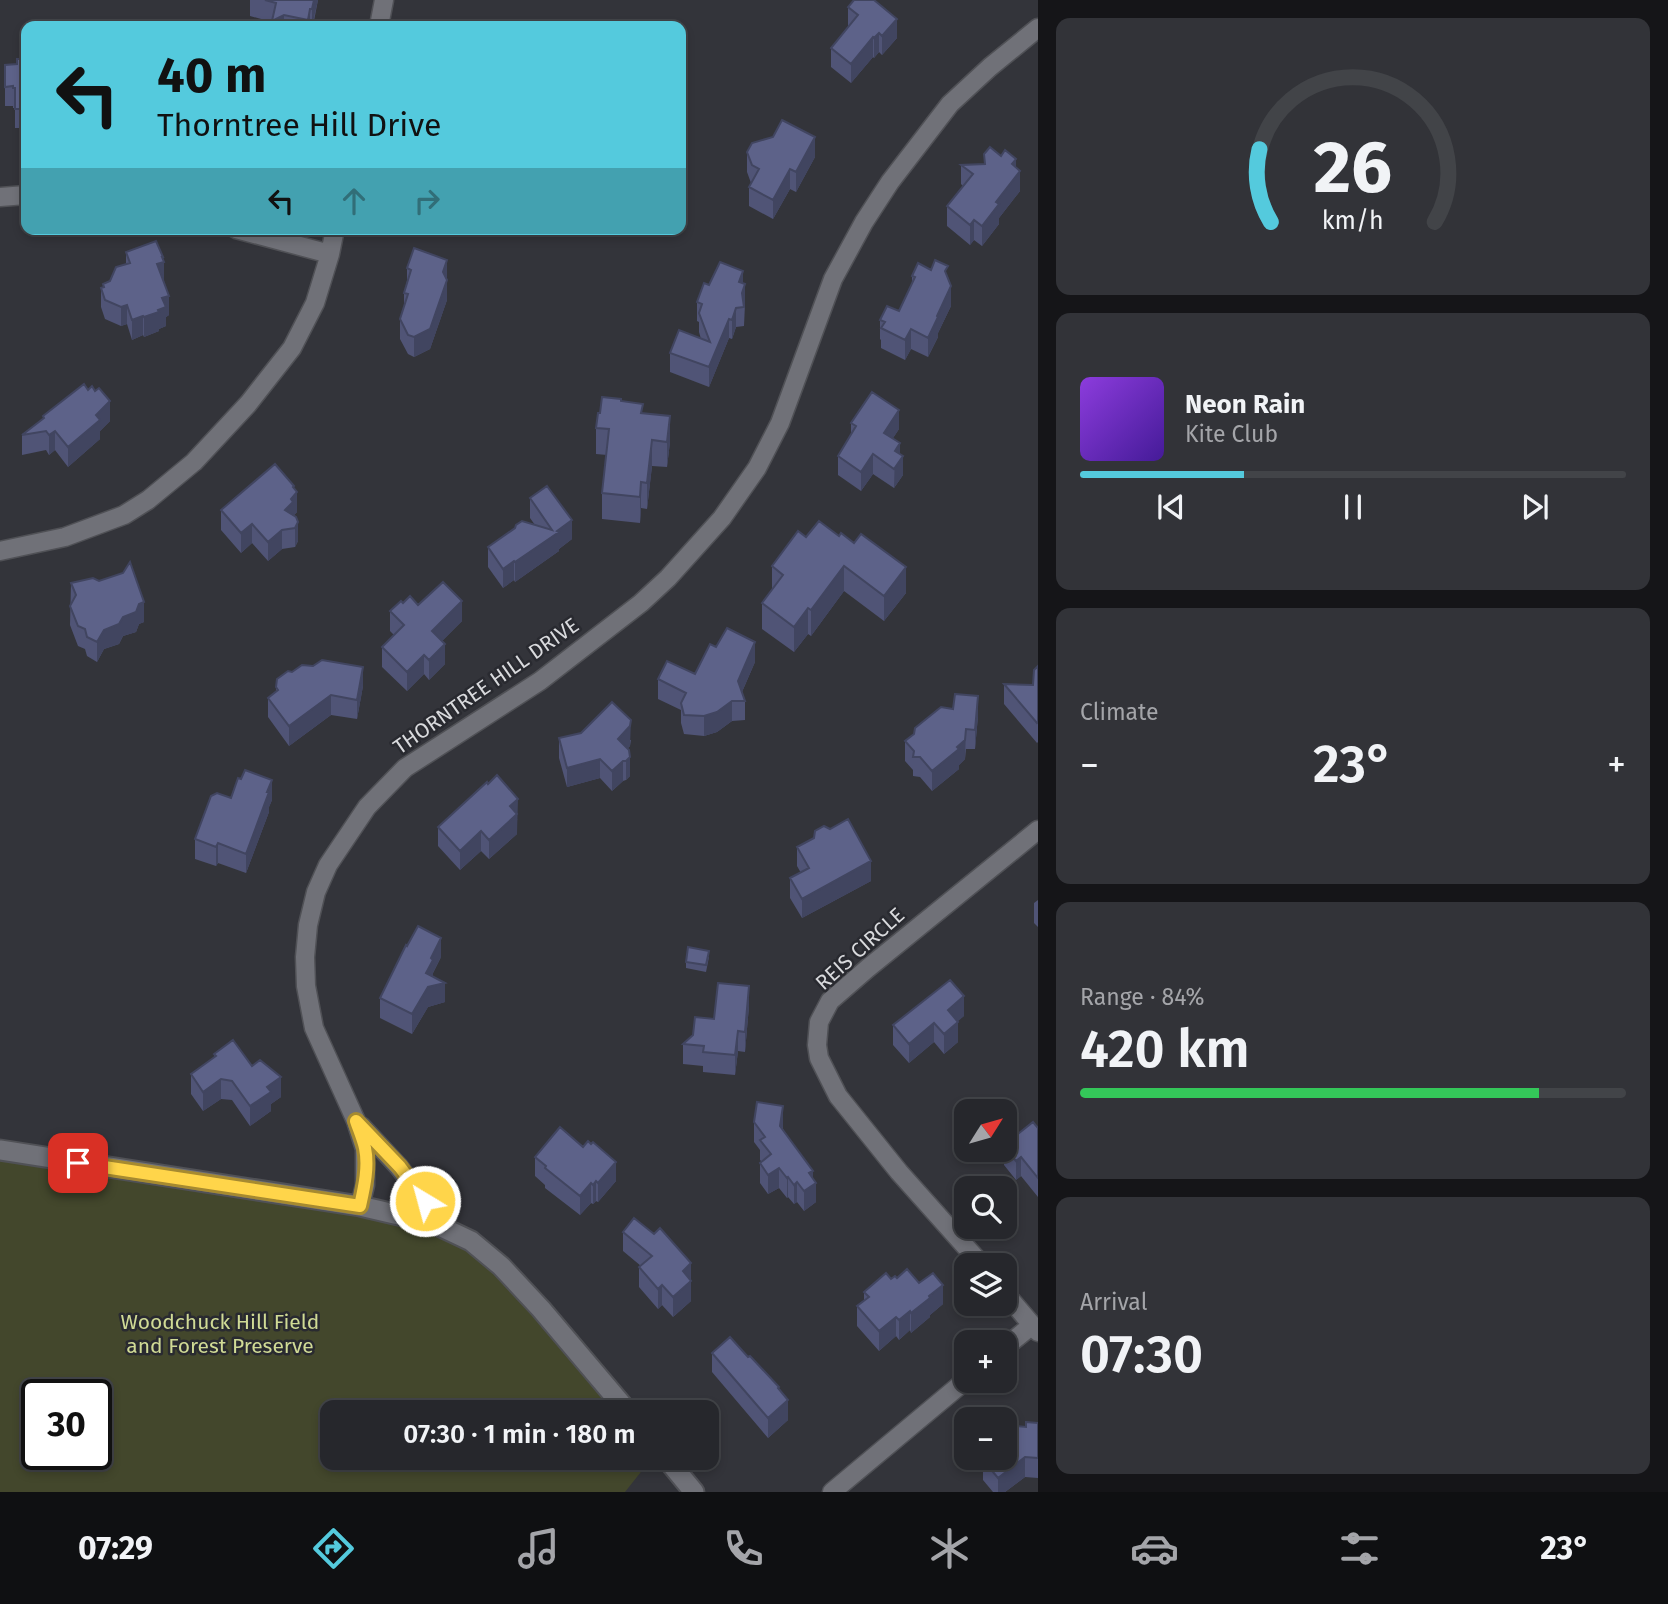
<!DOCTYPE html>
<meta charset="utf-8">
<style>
:root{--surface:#26272c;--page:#323338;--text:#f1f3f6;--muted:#a4a5a9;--line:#424448;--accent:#54cadd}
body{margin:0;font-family:"Fira Sans",sans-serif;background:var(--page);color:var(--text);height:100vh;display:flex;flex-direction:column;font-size:26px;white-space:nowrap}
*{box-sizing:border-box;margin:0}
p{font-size:23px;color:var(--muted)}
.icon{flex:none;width:38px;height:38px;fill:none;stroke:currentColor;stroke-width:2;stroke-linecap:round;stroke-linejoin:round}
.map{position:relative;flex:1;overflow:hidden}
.details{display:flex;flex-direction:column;gap:18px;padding:18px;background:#151518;width:630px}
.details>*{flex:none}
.banner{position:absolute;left:21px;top:21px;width:665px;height:214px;border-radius:14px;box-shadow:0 4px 10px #0003,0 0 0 2px var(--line);background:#54cadd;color:#111;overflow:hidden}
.needle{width:46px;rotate:53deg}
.tools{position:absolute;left:954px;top:1099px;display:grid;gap:14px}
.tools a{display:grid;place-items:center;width:63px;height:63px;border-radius:14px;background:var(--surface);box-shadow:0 4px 10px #0003,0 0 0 2px var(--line);font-size:35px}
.speed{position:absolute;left:21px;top:1379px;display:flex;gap:14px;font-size:35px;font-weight:700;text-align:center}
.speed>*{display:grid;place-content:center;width:91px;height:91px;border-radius:50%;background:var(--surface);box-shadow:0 4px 10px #0003,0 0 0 2px var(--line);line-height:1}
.speed .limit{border:4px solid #111;border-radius:10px;background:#fff;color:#111}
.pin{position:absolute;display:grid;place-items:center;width:60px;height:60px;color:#fff;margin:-30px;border-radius:14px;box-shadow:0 4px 10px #0006}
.me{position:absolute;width:77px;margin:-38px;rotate:323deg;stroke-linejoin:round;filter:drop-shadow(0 0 5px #0008)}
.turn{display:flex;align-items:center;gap:24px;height:147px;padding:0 21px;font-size:32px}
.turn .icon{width:91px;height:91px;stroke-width:2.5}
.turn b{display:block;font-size:49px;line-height:60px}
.lanes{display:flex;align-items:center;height:66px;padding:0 21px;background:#0003;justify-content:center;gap:35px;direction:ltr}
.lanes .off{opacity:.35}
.big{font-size:52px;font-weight:600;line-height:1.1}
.details .card{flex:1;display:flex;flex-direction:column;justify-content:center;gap:10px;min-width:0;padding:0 24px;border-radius:14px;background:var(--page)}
.details .dial{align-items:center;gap:0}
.dial svg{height:182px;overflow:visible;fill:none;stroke:var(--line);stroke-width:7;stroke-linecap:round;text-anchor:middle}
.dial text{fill:var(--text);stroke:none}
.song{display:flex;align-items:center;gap:21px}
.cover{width:84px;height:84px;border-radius:10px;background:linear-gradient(135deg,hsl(270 70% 55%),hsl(260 70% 35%))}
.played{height:7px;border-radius:4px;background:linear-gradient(90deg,var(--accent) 30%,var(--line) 30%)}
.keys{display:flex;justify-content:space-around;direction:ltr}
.heat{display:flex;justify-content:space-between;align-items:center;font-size:38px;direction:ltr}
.charge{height:10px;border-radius:5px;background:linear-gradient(90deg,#34c759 84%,var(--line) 0)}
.trip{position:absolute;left:320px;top:1400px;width:399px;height:70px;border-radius:14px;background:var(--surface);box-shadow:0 4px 10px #0003,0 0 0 2px var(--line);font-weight:600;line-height:70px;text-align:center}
.menu{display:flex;height:112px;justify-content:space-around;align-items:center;background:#0f1012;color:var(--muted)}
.menu .icon{width:49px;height:49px}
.menu .active{color:var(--accent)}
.menu b{font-size:32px;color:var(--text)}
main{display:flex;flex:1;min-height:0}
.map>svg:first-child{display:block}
</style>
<main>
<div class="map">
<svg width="1038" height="1492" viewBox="0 0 1038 1492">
<rect width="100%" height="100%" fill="#33343a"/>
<path fill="#43472c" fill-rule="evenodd" d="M0 1160 358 1216 431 1234 465 1250 502 1280 614 1412H332V1458H652L625 1492H0ZM37 1395H96V1454H37Z"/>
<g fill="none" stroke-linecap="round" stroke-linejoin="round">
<g stroke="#505156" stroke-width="21">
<path id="minor" d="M379 26 384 0
M0 197 26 195
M236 229 330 254
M0 551 65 537 124 515 148 500 194 462 248 404 292 348 315 303 330 254 335 229
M361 1126 399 1167 425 1201 433 1223
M360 1206 365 1185V1149L356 1121 314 1028 306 986 305 957 308 925 316 892 328 865 367 807 405 768 540 681 641 603 668 578 722 518 757 468 780 423 833 279 864 222 890 182 950 104 990 67 1038 28
M982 1265 899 1172 838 1096 819 1058 817 1045 819 1022 830 1001 868 968 1038 830
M1004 1292 1038 1332
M1004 1348 1031 1326
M832 1492 966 1380"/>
</g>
<g stroke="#505156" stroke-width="23">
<path id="tertiary" d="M0 1150 360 1206 433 1223 471 1241 501 1266 541 1309 628 1412
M666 1458 694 1492"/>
</g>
<use href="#minor" stroke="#707178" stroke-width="18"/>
<use href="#tertiary" stroke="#707178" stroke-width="19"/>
</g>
<path fill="#505476" d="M250 0H318L313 26H272V22L250 16Z
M848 7 897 38 882 55 879 52 874 58 873 57 851 83 831 67V48L848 27Z
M26 59V128H15V108H13V106H5V65L17 64Z
M747 152 815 157 796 192 790 189 773 219 749 206V187L751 183 747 172Z
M961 165 1016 167 1020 191 999 218V224L982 246 974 240 970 245 947 226V206L963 186 961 184Z
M126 252 163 261 164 281 169 315 166 317V326L159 329V331L144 337 143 335 132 340 127 324 121 326 105 319 101 307V288L103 287V284L110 281 126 264Z
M447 260V300L430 349 414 357 408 354 400 339V319L404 308V293L407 281V268Z
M912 276 948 277 951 306 938 333V337L928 357 911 349 905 360 881 348V340L880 339V320L899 311 912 284Z
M743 283 745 304 744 326 736 327 732 339 729 338 709 387 670 372V353L701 339 699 332V322L697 321V302L709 285Z
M621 401 643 413 670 442 667 467 652 466 647 509 641 508 640 523 602 519V493L607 455 596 454V428L600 413Z
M43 416 110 421 100 431V439L68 467 55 450 49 455 46 450 22 455V435L43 419Z
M851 423 899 429 893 438 900 454 903 475 894 488 873 474 861 491 838 475V456L851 435Z
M294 489 297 512 294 515 298 541 295 547 282 549 268 561 252 543 241 553 221 530V510Z
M530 498 572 539 559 549V551L515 582 514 580 503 588 488 567V547L535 525 530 518Z
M806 537 906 593 884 621 844 591 811 636 808 634 794 652 762 629V603L772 591V566Z
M71 583 144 622 139 624 136 632 123 636 119 644 104 649 97 662 87 656 85 649 78 646 70 625Z
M403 603 418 605 462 621 442 641 445 664 429 680 424 674 407 691 382 667V647L394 635 390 631V611Z
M755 662 742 692 745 701V720L732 721 717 732 704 736 684 734 681 723V710L658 699V679L695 674Z
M1038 666V742L1037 743 1004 704V684L1033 685Z
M363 686 357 719 331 715 289 746 268 717V698L276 692V687Z
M978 716 975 749H966L965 759 959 765V769L932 791 920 777 913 776V770L905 761V741Z
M559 738 631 740 630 746 628 748 630 776 626 780 623 781 612 791 600 778 567 787 559 758Z
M231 798 272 800 269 807V812L246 873 218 863 216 866 195 859V839Z
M517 819V834L489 859 481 851 460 870 438 846V827L518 819Z
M797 847 871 881 802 918 790 898V878L801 873 797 866Z
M1038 900V927L1034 923V903Z
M441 957 433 973V977L445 1002 428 1007 412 1034 380 1018V998Z
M709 957 706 972 686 968V962Z
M749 1006 745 1052 738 1051 735 1075 703 1072V1066L683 1064V1044L714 1019Z
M964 1016 957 1021 958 1042 944 1054 934 1042 909 1063 893 1045V1025Z
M214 1054 252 1066 281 1097 271 1104V1111L250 1126 232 1100 221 1099 203 1111 191 1094V1074L214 1058Z
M754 1122 783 1126V1129L813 1179 816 1202 804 1211 797 1202 794 1204 788 1197 787 1198 779 1188 768 1194 760 1183V1163L762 1162 760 1160V1150L754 1142Z
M1038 1128V1197L1021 1176 1016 1180 1004 1165V1145Z
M535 1157 616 1181 598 1202 596 1201 593 1204 591 1203 580 1215 545 1188V1185L535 1176Z
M623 1232 691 1263V1301L673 1317 662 1305 658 1309 639 1287V1267L641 1266 623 1251Z
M897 1278 919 1283 943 1304 930 1315V1317L911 1333 910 1330 899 1340 896 1336 879 1351 857 1326V1306L864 1300V1292L891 1279Z
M712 1353 779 1390 788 1420 768 1438 712 1372Z
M1038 1423V1478L1025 1477 1005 1492H993L983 1480V1460H1013L1026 1427Z"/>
<path fill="#414560" d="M314 0H318L312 26V9Z
M310 9V26H308V20Z
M284 15V26H272V21Z
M897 19V38L882 55V36Z
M879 33V52L874 58V38Z
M873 37V57L851 83V64Z
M815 137V157L796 192V172Z
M1016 159V176L1020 171V191L999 218V224L982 246V226L996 202 1012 164Z
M790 169V189L773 219V200Z
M974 220V240L970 245V225Z
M162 257H163L164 262V281L157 264Z
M447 260V279L443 291V272Z
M743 271V291L739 282Z
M447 280V300L430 349 414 357V337Z
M745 284V304L744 307 742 293Z
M951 286V306L938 333V337L928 357V338L937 316Z
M169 296V315L166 317V326L159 329V331L144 337V317L162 298Z
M127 305V324L121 326V307Z
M736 308V327L732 339V320Z
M143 316V335L132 340V320Z
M729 319V338L709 387V367Z
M911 329V349L905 360V340Z
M110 401V421L100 431V439L68 467V447L96 415Z
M899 410V429L884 452V433Z
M670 416V442L667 467V442Z
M55 431V450L49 455V435Z
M652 440V466L647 509V483Z
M900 443V460L903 456V475L894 488 895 451Z
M873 454V474L861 491V472Z
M641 482V508L640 523V497Z
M294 486V495L297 492V512L293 516 285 510 293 487Z
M572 520V539L559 549V551L515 582V562Z
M298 522V541L295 547V528Z
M252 524V543L241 553V533Z
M282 530V549L268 561V542Z
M514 561V580L503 588V569Z
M844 566V591L811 636V610Z
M906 567V593L884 621V596Z
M462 601V621L432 651V631Z
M144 602V622L139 624 136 632 123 636 119 644 104 649 97 662V642L104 630 123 617 139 604Z
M808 608V634L794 652V627Z
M755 642V662L738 701V681Z
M445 644V664L429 680V660Z
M424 655V674L407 691V672Z
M363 667V686L357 719V700Z
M331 695V715L289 746V726Z
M978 696V716L975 749V730Z
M732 701V721L717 732 704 736V716Z
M631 720 630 746 618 758V739Z
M966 729 965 759 959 765V769L932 791V771L957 747Z
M630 757V776L626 780V761Z
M600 759V778L567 787V768Z
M623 761V781L612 791V771Z
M272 780V800L269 807V812L246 873V854Z
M518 799 517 834 489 859V840L510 806Z
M481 831V851L460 870V851Z
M218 843V863L216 866V847Z
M871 861V881L802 918V899Z
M441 938V957L433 973V979L445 983V1002L428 1007 412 1034V1014L431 958Z
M749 986V1006L745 1052V1032Z
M964 996V1016L948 1030V1010Z
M958 1022V1042L944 1054V1034Z
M934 1023V1042L909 1063V1044Z
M738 1031V1051L735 1075V1055Z
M281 1077V1097L271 1104V1111L250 1126V1106L267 1087Z
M221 1079V1099L203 1111V1092Z
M783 1106V1126L780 1145V1126Z
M1021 1157V1176L1016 1180V1161Z
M616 1162V1181L598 1202V1183Z
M779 1168V1188L768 1194V1175Z
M813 1171V1185L816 1183V1202L804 1211V1191L809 1173Z
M788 1177V1197L787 1198V1178Z
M596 1181V1201L593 1204V1185Z
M797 1182V1202L794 1204V1185Z
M591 1183V1203L580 1215V1196Z
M691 1263V1301L673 1317V1297L683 1271Z
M662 1285V1305L658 1309V1289Z
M943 1285V1304L930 1315V1317L911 1333V1313Z
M910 1311V1330L899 1340V1320Z
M896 1317V1336L879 1351V1331Z
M788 1400V1420L768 1438V1418Z
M1025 1457V1477L1005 1492H998V1478Z"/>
<path fill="#5d6289" stroke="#414560" stroke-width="2" d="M265 0H314L312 9H310L308 20 284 15 272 21 276 3Z
M854 0H874L897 19 882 36 879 33 874 38 873 37 851 64 831 48 858 15 848 7Z
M17 59H26V109H15V88H13V86L5 87V65L17 64Z
M782 120 815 137 796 172 790 169 773 200 749 187 759 169 752 165 747 152 752 143 773 137Z
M990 147 1001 156 1005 150 1016 159 1012 164 1020 171 996 202 999 204 982 226 974 220 970 225 947 206 973 174 961 165 985 164 984 154Z
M156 241 163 257H162L164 262 157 264 169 296 162 298 166 307 158 310 159 312 144 317 143 316 132 320 127 305 121 307 105 300 101 288 104 287 103 284 110 281 116 267 130 263 126 252Z
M414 248 447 260 443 272 447 280 430 329 414 337 408 335 400 319 408 294 404 293 411 270 407 268Z
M935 260 948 266 945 271 951 286 937 316 938 317 928 338 911 329 905 340 881 328 885 322 880 320 887 306 899 311 915 277 912 276 918 263 931 270Z
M720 262 743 271 739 282 745 284 742 293 744 307 736 308 732 320 729 319 709 367 670 353 679 330 710 342 699 313 702 304 697 302 704 283 709 285Z
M84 384 88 390 92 386 95 391 99 388 110 401 96 415 100 420 68 447 55 431 49 435 46 431 22 435 44 418 43 416Z
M872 392 899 410 884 433 900 443 895 451 903 456 894 469 873 454 861 472 838 456 856 426 851 423Z
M602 397 621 399V401L643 404 641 413 670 416 667 442 652 440 647 483 641 482 640 497 602 493 609 429 596 428 598 413H600Z
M275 464 294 486 293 487 297 492 291 499 293 502 285 510 296 517 298 522 295 528 282 530 268 542 252 524 241 533 221 510Z
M547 486 572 520 557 531 559 532 515 562 514 561 503 569 488 547 515 528 516 525 522 521 552 530 530 498Z
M819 521 839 536 841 533 854 543 861 534 906 567 884 596 844 566 811 610 808 608 794 627 762 603 783 575 772 566 798 531 806 537Z
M130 562 144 602 139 604 136 612 123 617 119 624 104 630 97 642 87 637 85 629 78 626 70 606 76 595 71 583 93 578 99 581 123 573Z
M443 582 462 601 432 631 445 644 429 660 424 655 407 672 382 647 404 625 390 611 401 601 403 603 410 596 418 605Z
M727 628 755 642 738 681 745 701H732L717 712 704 716 684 715 681 703 686 693 658 679 667 661 695 674 710 644 716 647Z
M322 660 363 667 357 700 331 695 289 726 268 698 278 690 276 687 277 679 288 671 292 672 302 665 313 666Z
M1038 666V722L1037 723 1004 684 1033 685 1034 670Z
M955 694 978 696 975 730 966 729 965 740 957 747 959 749 932 771 920 757H913L914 751 905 741 914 734 915 728 941 707 953 709Z
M612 702 631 720 630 726 618 739 629 750 630 757 626 761H623L612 771 600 759 567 768 559 738 581 733Z
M245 770 272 780 267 792H269L246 854 218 843 216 847 195 839 211 796 217 793 231 798 238 778 241 779Z
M497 775 518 799 510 806 517 814 489 840 481 831 460 851 438 827 487 782 488 784Z
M848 819 871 861 802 899 790 878 809 868 797 847 814 838 815 831 824 826 830 829Z
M418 926 441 938 431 958 433 960 426 973 445 983 428 987 412 1014 380 998 406 945 407 946Z
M688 947 709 951 706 965 686 962Z
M950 980 964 996 948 1010 958 1022 944 1034 934 1023 909 1044 893 1025Z
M718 983 749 986 745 1032 738 1031 735 1055 703 1052 704 1046 683 1044 693 1035 695 1017 714 1019Z
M233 1040 252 1066 260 1060 281 1077 267 1087 271 1092 250 1106 232 1081 221 1079 203 1092 191 1074 216 1056 214 1054Z
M757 1102 783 1106 780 1126 813 1171 809 1173 816 1183 804 1191 797 1182 794 1185 788 1177 787 1178 779 1168 768 1175 760 1163 771 1154 760 1140 765 1137 754 1122Z
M1033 1122 1038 1128V1178L1021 1157 1016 1161 1004 1147V1145Z
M560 1127 583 1147 588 1141 591 1144 593 1142 616 1162 598 1183 596 1181 593 1185 591 1183 580 1196 545 1168 546 1166 535 1157Z
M634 1218 654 1234 660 1228 691 1263 683 1271 691 1281 673 1297 662 1285 658 1289 639 1267 652 1256 623 1232Z
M907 1269 919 1283 933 1273 943 1285 929 1296 930 1298 911 1313 910 1311 899 1320 896 1317 879 1331 857 1306 869 1297 864 1292 886 1273 891 1279 895 1276 897 1278Z
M730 1337 748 1357 750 1356 779 1387 778 1388 788 1400 768 1418 712 1353Z
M1026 1422 1038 1423V1458L1025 1457 998 1478 983 1460 986 1458H1004V1450L1013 1460 1016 1426 1026 1427Z"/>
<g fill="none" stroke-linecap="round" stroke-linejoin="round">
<g stroke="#a68a30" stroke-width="18">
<path id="route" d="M78 1163 360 1206C364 1188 369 1167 365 1148 363 1139 359 1130 356 1121L400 1167 425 1201"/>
</g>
<use href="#route" stroke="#ffd54a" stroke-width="12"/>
</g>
<g text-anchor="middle" stroke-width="5" stroke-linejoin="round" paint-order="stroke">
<g font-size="21" fill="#d9dadd" stroke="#292a30">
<text transform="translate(486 686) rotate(-35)" y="7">THORNTREE HILL DRIVE</text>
<text transform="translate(860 949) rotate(-42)" y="7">REIS CIRCLE</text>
</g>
<g font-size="21" fill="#d0da95" stroke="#292a30">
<text x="220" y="1329">Woodchuck Hill Field<tspan x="220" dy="24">and Forest Preserve</tspan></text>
</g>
</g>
</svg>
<div class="tools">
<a><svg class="needle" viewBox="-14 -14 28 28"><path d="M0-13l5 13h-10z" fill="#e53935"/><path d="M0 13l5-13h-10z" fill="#a4a5a9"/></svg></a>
<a><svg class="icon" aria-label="search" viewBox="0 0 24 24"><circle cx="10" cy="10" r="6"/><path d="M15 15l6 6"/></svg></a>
<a><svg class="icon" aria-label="layers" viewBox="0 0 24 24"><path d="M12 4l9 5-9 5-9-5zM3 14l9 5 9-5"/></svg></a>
<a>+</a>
<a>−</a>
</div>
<div class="speed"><div class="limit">30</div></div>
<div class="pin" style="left:78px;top:1163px;background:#d93025"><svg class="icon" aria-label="arrive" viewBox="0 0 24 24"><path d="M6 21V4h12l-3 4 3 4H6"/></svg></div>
<svg class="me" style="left:425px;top:1201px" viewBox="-20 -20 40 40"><circle r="17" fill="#ffd54a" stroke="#fff" stroke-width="3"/><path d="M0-11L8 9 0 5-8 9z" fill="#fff"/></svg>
<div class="trip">07:30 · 1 min · 180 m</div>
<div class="banner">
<div class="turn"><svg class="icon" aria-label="left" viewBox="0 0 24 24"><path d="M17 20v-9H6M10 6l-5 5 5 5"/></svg><div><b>40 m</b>Thorntree Hill Drive</div></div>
<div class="lanes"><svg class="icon" aria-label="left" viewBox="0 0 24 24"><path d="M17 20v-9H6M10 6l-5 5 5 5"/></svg><svg class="icon off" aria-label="ahead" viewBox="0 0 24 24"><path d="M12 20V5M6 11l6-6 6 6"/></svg><svg class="icon off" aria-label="right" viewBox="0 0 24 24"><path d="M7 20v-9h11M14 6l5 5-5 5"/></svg></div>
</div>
</div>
<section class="details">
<div class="card dial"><svg viewBox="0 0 100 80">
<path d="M14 69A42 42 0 1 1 86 69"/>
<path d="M14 69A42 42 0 0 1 9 37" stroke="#54cadd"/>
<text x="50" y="56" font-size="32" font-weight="700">26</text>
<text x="50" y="72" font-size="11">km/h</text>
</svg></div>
<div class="card">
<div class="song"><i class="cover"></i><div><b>Neon Rain</b><p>Kite Club</p></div></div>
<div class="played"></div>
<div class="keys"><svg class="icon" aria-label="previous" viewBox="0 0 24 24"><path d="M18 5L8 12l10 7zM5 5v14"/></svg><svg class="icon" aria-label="pause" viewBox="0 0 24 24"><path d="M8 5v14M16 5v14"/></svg><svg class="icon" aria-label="next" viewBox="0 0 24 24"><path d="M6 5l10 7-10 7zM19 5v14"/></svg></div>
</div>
<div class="card"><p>Climate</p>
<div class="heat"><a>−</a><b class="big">23°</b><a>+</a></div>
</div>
<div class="card"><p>Range · 84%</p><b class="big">420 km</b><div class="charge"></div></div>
<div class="card"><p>Arrival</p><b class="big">07:30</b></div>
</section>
</main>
<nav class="menu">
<b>07:29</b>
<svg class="icon active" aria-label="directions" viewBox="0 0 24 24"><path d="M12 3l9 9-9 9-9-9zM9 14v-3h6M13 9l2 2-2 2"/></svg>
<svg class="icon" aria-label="music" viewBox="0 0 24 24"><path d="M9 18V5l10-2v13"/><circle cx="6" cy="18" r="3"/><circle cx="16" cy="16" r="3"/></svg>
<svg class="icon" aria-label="phone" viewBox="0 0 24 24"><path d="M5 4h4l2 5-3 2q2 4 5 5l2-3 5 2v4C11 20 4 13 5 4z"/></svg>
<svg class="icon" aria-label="climate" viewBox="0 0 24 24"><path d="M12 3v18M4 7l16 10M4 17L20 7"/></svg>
<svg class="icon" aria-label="car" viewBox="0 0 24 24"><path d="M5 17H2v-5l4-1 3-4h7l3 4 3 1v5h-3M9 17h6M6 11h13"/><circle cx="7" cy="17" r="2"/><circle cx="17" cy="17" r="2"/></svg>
<svg class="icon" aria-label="filters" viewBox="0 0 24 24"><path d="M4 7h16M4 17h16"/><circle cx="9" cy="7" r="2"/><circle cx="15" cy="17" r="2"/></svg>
<b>23°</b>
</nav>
